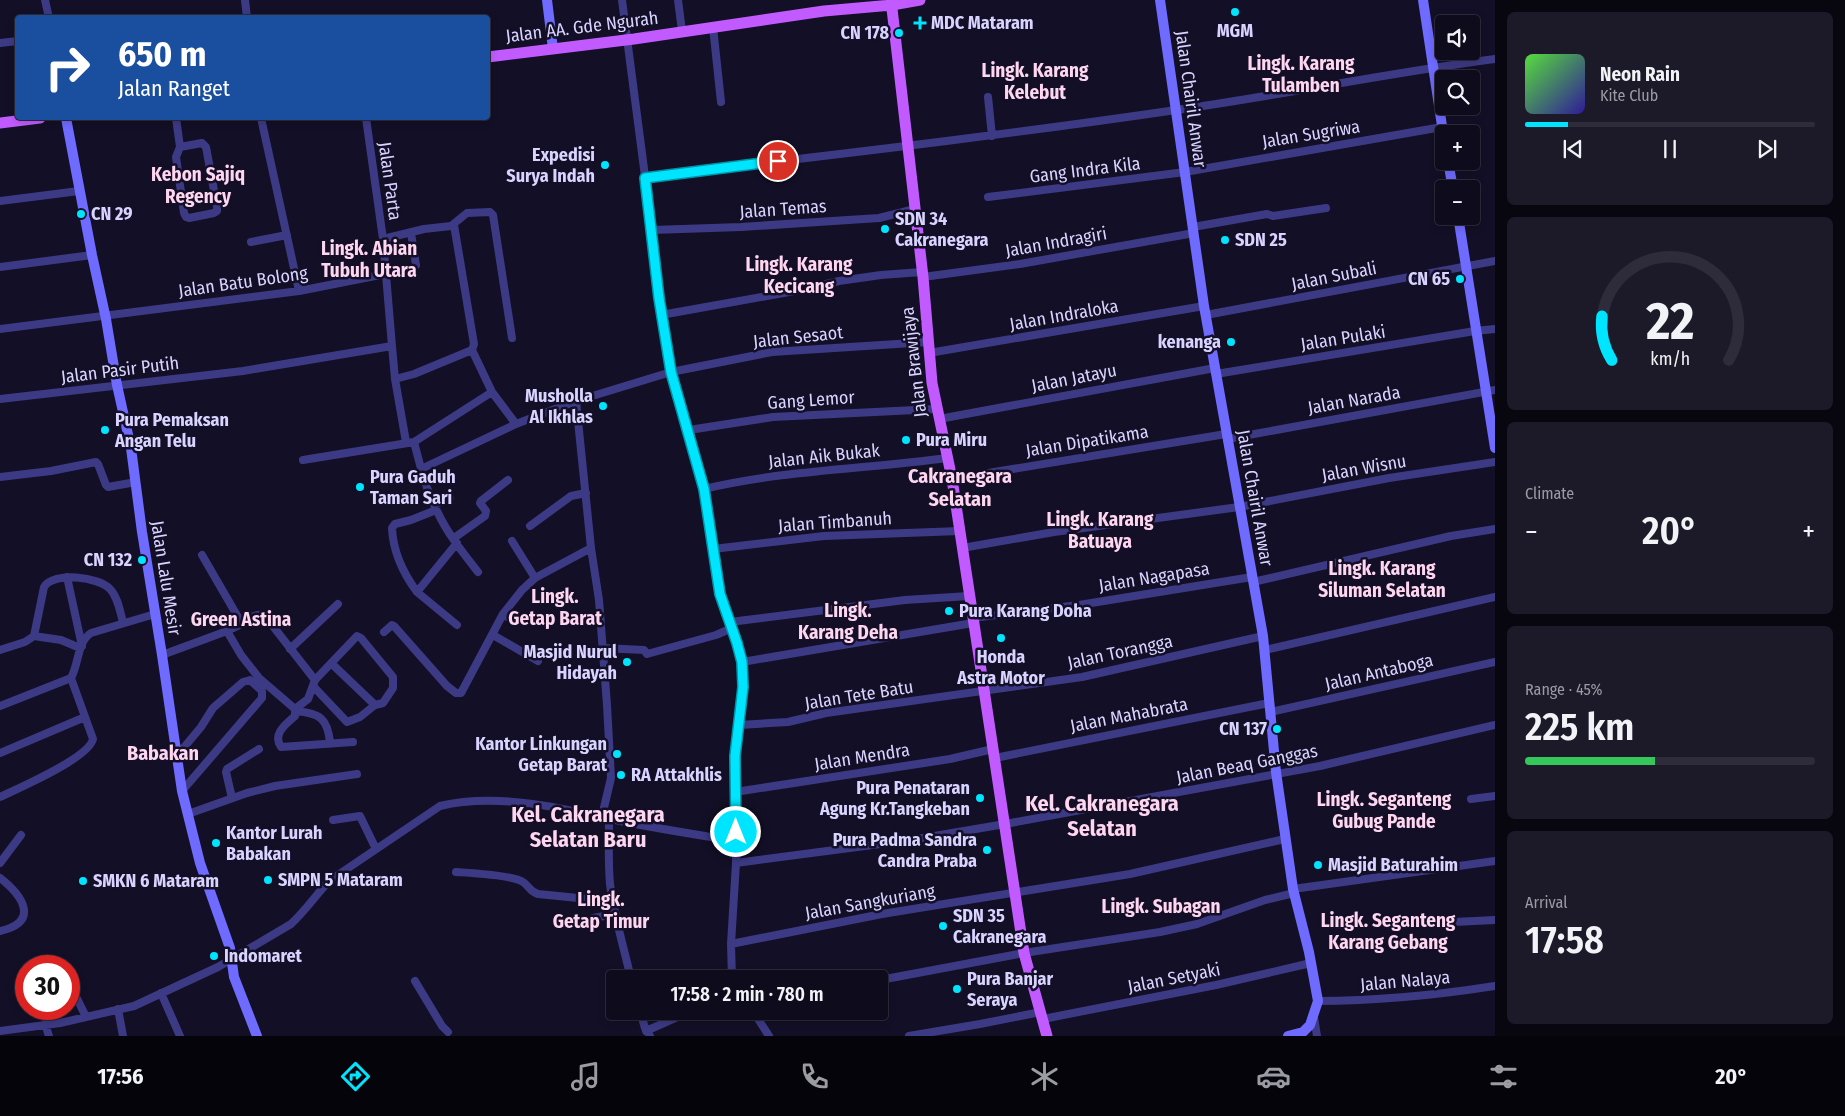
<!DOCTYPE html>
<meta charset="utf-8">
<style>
:root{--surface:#0e0b1c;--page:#1c1929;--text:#f1f3f6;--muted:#9b9ba3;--line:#2e2b3b;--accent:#00e5ff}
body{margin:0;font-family:"Fira Sans Condensed",sans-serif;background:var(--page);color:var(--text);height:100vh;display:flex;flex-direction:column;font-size:19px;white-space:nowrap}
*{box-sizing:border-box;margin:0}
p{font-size:16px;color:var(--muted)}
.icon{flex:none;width:28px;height:28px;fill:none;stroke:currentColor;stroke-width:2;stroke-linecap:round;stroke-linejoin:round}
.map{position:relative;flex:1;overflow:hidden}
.side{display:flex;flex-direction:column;gap:12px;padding:12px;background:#08060f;width:350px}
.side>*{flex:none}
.hud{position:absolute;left:15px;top:15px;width:475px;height:105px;border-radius:5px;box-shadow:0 2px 8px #0003,0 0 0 1px var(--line);background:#1a4fa0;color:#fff;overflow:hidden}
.controls{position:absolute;left:1435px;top:15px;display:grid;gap:10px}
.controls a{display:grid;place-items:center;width:45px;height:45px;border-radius:5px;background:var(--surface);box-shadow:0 2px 8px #0003,0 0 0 1px var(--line);font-size:25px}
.speed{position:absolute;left:15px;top:955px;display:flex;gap:10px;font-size:25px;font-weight:700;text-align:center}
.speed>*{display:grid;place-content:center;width:65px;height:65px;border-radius:50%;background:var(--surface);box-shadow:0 2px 8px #0003,0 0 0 1px var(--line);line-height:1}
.speed .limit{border:8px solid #d22;background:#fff;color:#111}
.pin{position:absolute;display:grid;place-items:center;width:42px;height:42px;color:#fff;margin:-21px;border:2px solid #fff;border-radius:50%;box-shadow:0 1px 5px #0007}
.me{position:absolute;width:55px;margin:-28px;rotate:0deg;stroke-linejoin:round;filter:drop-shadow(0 0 4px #0008)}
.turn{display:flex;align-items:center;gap:18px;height:105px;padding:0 20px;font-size:22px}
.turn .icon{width:65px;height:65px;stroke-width:2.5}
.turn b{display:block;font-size:35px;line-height:42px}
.big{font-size:38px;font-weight:600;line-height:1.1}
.side .tile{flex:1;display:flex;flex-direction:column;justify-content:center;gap:8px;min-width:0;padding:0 18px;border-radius:8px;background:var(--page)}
.side .dial{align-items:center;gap:0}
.dial svg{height:130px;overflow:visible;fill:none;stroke:var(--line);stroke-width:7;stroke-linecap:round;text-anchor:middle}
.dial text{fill:var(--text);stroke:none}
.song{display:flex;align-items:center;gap:15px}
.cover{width:60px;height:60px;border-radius:8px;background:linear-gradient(135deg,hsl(110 70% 55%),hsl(250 70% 35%))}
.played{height:5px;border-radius:2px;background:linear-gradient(90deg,var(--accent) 15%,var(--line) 15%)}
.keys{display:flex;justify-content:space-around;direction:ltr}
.heat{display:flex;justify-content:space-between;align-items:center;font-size:28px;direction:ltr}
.charge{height:8px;border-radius:4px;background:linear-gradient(90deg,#34c759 45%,var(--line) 0)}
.trip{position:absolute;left:606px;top:970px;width:282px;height:50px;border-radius:5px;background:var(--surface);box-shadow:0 2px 8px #0003,0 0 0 1px var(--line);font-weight:600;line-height:50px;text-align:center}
.tab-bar{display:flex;height:80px;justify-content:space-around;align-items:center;background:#06040b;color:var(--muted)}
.tab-bar .icon{width:35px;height:35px}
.tab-bar .current{color:var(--accent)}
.tab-bar b{font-size:22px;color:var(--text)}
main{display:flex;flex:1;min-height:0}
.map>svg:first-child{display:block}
</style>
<main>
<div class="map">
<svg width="1495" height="1036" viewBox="0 0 1495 1036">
<rect width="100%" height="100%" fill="#130f26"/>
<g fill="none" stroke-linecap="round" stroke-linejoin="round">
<path stroke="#3d3a85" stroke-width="8" d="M45 0 49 18
M245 0 247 18
M622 0 652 230 661 315 671 372 704 489 720 593 737 643 742 662 743 687 735 756 736 863 731 944 732 979
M678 0 682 31
M713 27 721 102
M0 43 18 41
M988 97 992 136
M176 118 180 147 176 157 184 213 186 217 189 218 214 213 217 211V207L206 147 202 143 180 147
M261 118 299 291
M645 177C822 156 999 136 1176 110 1282 95 1388 73 1495 59
M988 197 1185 172 1442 127
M0 201 79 191
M454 225 474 344 472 350
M1193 227 1267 214 1273 216 1326 208
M652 230 741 227 879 218 915 209
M411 233 416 265
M383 239 424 229 451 226 467 213 490 212 493 215 512 338
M251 242 287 235
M0 267 92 255
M923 277 1020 264 1194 233
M661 315 800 290 839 281 881 275 922 272
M1206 315 1495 261
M0 329 299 291 385 274
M392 346 395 379 406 442
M472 350 492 392
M929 353 1204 306
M1216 374 1475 331 1495 329
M395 379 414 374 472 350
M0 399 243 371 392 346 383 239 366 118
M576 401 591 548 599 600 607 705 611 778 602 816
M939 419 1215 368
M689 430 773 417 936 409
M1227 439 1495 390
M414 442 492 392 516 424 576 401 671 372 772 352 928 342
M414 442C420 465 426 490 437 511 447 533 463 553 478 572
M303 460 414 442
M421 469 516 424
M0 477 51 471 96 462 98 464 106 485 108 487 136 482
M952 479 1226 434
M704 489C784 470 866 469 947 458
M434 505 450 498
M530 526 571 496 586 493
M454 538 485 516 486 511 480 503 481 501 508 480
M512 541 535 578
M962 548 1054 532 1239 507 1389 478 1495 462
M713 549 824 536 960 531
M202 555 242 624 227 631
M67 577 82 646
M1253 582 1451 536 1495 529
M417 592C403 573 393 551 392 528L395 524 411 520 436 510
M503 614 512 620
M972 618 1079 605 1252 577
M730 622 905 600 969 596
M242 624C248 619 256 612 265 616L315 680
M457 625 417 592 457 543
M384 632 392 625 394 626 447 686 456 693H461L503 614 522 590 535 578 591 548
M493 635 538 661
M34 636 61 640 80 648
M602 648 644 650 647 654 716 635 732 628
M290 649 338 604
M0 650 25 642 34 636 44 587C54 571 99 577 110 589 118 597 120 612 123 622
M1265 650 1495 597
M162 655 227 631 241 655 259 678 295 709V716C286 724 272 734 281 747L353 742
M742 662 973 623
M313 686 347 722 360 717 375 705
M0 706 71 678C79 664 77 642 91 633L155 614
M295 709 308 699 315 680 357 636 361 638 393 677V688L383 703 375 705 331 663
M296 711C320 713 328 719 330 743
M1270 712 1495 662
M739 725 788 722 826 713 1082 677 1263 636
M0 753 85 717
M176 757 201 727 213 708 243 682 250 680 262 691V698L182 791
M995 758 1269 703
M735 792 950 759 993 749
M0 797C19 788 89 758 93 739L71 678
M232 798 226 772 227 769 259 749
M1471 799 1495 796
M188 814 247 793 275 786 357 774
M609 818C609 840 608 862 610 884 614 916 624 948 631 979
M333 820 360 816 376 849
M0 863 21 835
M736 863 911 840 1005 824 1320 766 1495 725
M456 872C470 873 513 875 523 882 529 886 530 892 538 894L588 899 612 897
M0 878C23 896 40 922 0 931
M1293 889 1495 861
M593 918 616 914
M1454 922 1495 920
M731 944 882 914 1130 874 1285 839
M880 980 1024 953 1160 932 1197 924 1265 900 1294 893
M415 981 442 1026 448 1032
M69 982 86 1017
M161 993 180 1036
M1318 1001C1377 1001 1437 995 1495 986
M118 1009 123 1036
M640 1011 645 1028 650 1036
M753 1011 769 1036
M1314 1017 1317 1036
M1043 1019 1216 985 1311 963
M45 1024 49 1036
M0 1031 60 1023 134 1006 218 967 291 924C305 911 316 895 329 881L440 806C495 793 558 807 611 819 652 828 694 834 735 841
M646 1031 684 1014 696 1011
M909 1036 980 1024 1041 1012"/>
<path stroke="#6f6bff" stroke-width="10" d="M547 0 553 49
M1160 0 1204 306 1263 636 1276 772 1293 889 1309 952 1318 1001 1310 1025 1303 1032 1288 1036
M1423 0 1444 139
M66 118 92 255 106 319 117 385 131 448 142 532 162 655 182 791 200 863 230 948 234 977 257 1036
M1448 161 1453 189
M1458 216 1495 448"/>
<path stroke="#c25bff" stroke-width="11" d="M891 0 923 277 932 383 952 479 1024 953 1047 1036
M488 57 634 39 824 11 892 5 920 0
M0 123 40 118"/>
</g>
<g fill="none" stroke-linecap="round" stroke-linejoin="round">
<g stroke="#0095a6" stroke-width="12">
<path id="route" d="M736 832 735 756 743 687 742 662 737 643 720 594 704 489 671 372 659 298 645 178 778 161"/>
</g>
<use href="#route" stroke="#00e5ff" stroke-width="9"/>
</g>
<g fill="#00e5ff" stroke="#130f26" stroke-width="2">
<circle cx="1235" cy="12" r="5"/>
<path d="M917.5 15.5h5v5h5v5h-5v5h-5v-5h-5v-5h5z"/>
<circle cx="899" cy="33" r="5"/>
<circle cx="605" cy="165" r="5"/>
<circle cx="81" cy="214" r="5"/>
<circle cx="885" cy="229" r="5"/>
<circle cx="1225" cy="240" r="5"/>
<circle cx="1460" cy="279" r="5"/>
<circle cx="1231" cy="342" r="5"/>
<circle cx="603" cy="406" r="5"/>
<circle cx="105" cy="430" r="5"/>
<circle cx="906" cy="440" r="5"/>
<circle cx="360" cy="487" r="5"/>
<circle cx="142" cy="560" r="5"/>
<circle cx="949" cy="611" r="5"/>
<circle cx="1001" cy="638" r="5"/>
<circle cx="627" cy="662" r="5"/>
<circle cx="1277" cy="729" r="5"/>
<circle cx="617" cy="754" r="5"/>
<circle cx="621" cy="775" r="5"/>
<circle cx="980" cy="798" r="5"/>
<circle cx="216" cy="843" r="5"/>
<circle cx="987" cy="850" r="5"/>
<circle cx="1318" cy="865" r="5"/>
<circle cx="268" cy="880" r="5"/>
<circle cx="83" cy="881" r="5"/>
<circle cx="943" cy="926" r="5"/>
<circle cx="214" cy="956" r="5"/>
<circle cx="957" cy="989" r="5"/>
</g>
<g text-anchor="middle" stroke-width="5" stroke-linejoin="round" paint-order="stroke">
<g font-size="18" font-weight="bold" fill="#d9d4ff" stroke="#130f26" text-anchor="start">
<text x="931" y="29">MDC Mataram</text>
<text x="1235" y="37" text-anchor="middle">MGM</text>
<text x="889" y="39" text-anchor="end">CN 178</text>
<text x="595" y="161" text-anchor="end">Expedisi<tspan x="595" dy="21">Surya Indah</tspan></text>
<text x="91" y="220">CN 29</text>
<text x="895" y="225">SDN 34<tspan x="895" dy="21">Cakranegara</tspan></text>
<text x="1235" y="246">SDN 25</text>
<text x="1450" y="285" text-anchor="end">CN 65</text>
<text x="1221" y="348" text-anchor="end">kenanga</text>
<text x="593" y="402" text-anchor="end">Musholla<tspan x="593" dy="21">Al Ikhlas</tspan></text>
<text x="115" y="426">Pura Pemaksan<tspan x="115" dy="21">Angan Telu</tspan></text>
<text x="916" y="446">Pura Miru</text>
<text x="370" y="483">Pura Gaduh<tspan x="370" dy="21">Taman Sari</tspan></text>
<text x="132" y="566" text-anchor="end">CN 132</text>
<text x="959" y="617">Pura Karang Doha</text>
<text x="617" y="658" text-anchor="end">Masjid Nurul<tspan x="617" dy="21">Hidayah</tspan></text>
<text x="1001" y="663" text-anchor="middle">Honda<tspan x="1001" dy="21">Astra Motor</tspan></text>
<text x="1267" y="735" text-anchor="end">CN 137</text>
<text x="607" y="750" text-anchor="end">Kantor Linkungan<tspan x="607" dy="21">Getap Barat</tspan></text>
<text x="631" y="781">RA Attakhlis</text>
<text x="970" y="794" text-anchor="end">Pura Penataran<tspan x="970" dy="21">Agung Kr.Tangkeban</tspan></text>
<text x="226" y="839">Kantor Lurah<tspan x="226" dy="21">Babakan</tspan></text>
<text x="977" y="846" text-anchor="end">Pura Padma Sandra<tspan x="977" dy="21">Candra Praba</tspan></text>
<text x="1328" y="871">Masjid Baturahim</text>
<text x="278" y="886">SMPN 5 Mataram</text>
<text x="93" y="887">SMKN 6 Mataram</text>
<text x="953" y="922">SDN 35<tspan x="953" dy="21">Cakranegara</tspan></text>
<text x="224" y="962">Indomaret</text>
<text x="967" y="985">Pura Banjar<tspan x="967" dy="21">Seraya</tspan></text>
</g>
<g font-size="18" fill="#d9d4ff" stroke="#130f26">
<text transform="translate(582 27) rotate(-7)" y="6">Jalan AA. Gde Ngurah</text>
<text transform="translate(1191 99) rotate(82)" y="6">Jalan Chairil Anwar</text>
<text transform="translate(1311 134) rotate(-9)" y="6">Jalan Sugriwa</text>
<text transform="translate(1085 170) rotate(-7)" y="6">Gang Indra Kila</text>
<text transform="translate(390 181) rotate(82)" y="6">Jalan Parta</text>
<text transform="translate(783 209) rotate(-4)" y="6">Jalan Temas</text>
<text transform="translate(1056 242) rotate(-10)" y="6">Jalan Indragiri</text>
<text transform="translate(1334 276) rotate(-11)" y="6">Jalan Subali</text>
<text transform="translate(243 282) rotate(-8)" y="6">Jalan Batu Bolong</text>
<text transform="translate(1064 315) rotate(-10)" y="6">Jalan Indraloka</text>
<text transform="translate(798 337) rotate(-6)" y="6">Jalan Sesaot</text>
<text transform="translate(1343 338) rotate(-9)" y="6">Jalan Pulaki</text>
<text transform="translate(914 362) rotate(-97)" y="6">Jalan Brawijaya</text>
<text transform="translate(120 370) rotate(-7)" y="6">Jalan Pasir Putih</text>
<text transform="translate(1074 378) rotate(-11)" y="6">Jalan Jatayu</text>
<text transform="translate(811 400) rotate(-4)" y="6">Gang Lemor</text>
<text transform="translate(1354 400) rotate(-10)" y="6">Jalan Narada</text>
<text transform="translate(1087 441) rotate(-9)" y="6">Jalan Dipatikama</text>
<text transform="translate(824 456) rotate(-6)" y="6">Jalan Aik Bukak</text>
<text transform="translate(1364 468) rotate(-10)" y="6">Jalan Wisnu</text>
<text transform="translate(1255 498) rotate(80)" y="6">Jalan Chairil Anwar</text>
<text transform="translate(835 522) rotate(-4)" y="6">Jalan Timbanuh</text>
<text transform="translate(1154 577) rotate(-9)" y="6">Jalan Nagapasa</text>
<text transform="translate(166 578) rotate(81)" y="6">Jalan Lalu Mesir</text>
<text transform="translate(1120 652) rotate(-12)" y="6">Jalan Torangga</text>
<text transform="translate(1379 672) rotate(-13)" y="6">Jalan Antaboga</text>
<text transform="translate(859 695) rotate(-9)" y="6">Jalan Tete Batu</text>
<text transform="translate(1129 715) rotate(-11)" y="6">Jalan Mahabrata</text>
<text transform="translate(862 757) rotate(-9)" y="6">Jalan Mendra</text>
<text transform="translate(1247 764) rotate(-11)" y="6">Jalan Beaq Ganggas</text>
<text transform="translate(870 902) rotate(-10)" y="6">Jalan Sangkuriang</text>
<text transform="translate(1174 978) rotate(-11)" y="6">Jalan Setyaki</text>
<text transform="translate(1405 981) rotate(-5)" y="6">Jalan Nalaya</text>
</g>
<g font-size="19" font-weight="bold" fill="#ffd6f0" stroke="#130f26">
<text x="1301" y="70">Lingk. Karang<tspan x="1301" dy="22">Tulamben</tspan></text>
<text x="1035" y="77">Lingk. Karang<tspan x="1035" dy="22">Kelebut</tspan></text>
<text x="198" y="181">Kebon Sajiq<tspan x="198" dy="22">Regency</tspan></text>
<text x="369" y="255">Lingk. Abian<tspan x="369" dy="22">Tubuh Utara</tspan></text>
<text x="799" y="271">Lingk. Karang<tspan x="799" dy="22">Kecicang</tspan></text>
<text x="1100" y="526">Lingk. Karang<tspan x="1100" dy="22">Batuaya</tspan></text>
<text x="1382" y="575">Lingk. Karang<tspan x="1382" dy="22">Siluman Selatan</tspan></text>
<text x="555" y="603">Lingk.<tspan x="555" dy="22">Getap Barat</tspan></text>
<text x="848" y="617">Lingk.<tspan x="848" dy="22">Karang Deha</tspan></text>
<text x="241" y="626">Green Astina</text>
<text x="1384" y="806">Lingk. Seganteng<tspan x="1384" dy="22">Gubug Pande</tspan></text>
<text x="601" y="906">Lingk.<tspan x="601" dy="22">Getap Timur</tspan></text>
<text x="1161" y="913">Lingk. Subagan</text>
<text x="1388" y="927">Lingk. Seganteng<tspan x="1388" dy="22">Karang Gebang</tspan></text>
</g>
<g font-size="20" font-weight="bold" fill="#ffd6f0" stroke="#130f26">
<text x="960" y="483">Cakranegara<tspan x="960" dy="23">Selatan</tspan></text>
<text x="163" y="760">Babakan</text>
</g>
<g font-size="22" font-weight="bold" fill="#ffd6f0" stroke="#130f26">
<text x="1102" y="811">Kel. Cakranegara<tspan x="1102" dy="25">Selatan</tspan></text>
<text x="588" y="822">Kel. Cakranegara<tspan x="588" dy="25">Selatan Baru</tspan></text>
</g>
</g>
</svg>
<div class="controls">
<a><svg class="icon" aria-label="sound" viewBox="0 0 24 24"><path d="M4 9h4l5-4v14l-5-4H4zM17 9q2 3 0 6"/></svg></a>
<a><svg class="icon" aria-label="search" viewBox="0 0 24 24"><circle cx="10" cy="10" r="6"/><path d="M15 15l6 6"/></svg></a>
<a>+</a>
<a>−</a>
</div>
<div class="speed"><div class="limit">30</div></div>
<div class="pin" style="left:778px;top:161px;background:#d93025"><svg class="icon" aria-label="arrive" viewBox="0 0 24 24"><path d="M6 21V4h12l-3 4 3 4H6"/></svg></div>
<svg class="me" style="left:736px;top:832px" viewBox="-20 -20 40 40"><circle r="17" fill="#00e5ff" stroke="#fff" stroke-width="3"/><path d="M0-11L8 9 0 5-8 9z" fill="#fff"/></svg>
<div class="trip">17:58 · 2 min · 780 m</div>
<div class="hud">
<div class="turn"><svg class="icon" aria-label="right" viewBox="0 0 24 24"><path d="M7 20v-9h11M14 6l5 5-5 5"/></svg><div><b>650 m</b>Jalan Ranget</div></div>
</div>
</div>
<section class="side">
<div class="tile">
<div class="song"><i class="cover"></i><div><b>Neon Rain</b><p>Kite Club</p></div></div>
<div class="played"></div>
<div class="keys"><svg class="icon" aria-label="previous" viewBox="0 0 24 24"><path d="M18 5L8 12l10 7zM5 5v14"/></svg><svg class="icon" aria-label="pause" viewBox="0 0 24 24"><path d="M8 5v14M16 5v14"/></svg><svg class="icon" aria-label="next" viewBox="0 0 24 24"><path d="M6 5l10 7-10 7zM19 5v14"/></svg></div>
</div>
<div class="tile dial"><svg viewBox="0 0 100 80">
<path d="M14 69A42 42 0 1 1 86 69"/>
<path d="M14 69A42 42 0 0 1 8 42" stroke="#00e5ff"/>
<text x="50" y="56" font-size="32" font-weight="700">22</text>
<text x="50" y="72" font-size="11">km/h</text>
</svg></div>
<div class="tile"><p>Climate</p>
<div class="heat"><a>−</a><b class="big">20°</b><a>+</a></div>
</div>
<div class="tile"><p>Range · 45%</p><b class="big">225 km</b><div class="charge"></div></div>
<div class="tile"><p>Arrival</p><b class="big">17:58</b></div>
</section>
</main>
<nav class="tab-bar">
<b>17:56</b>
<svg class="icon current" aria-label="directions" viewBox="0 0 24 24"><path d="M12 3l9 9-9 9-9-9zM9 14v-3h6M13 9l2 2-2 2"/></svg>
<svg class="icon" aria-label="music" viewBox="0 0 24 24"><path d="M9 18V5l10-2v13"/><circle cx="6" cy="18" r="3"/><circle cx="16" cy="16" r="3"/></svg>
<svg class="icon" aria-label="phone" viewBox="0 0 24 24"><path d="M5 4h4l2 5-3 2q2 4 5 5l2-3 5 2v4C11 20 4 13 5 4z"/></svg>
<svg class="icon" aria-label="climate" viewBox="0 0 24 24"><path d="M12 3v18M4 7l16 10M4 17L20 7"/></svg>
<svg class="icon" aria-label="car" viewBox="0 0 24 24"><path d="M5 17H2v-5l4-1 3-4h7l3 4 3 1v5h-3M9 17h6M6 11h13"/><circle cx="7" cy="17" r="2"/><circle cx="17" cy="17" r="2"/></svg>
<svg class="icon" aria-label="filters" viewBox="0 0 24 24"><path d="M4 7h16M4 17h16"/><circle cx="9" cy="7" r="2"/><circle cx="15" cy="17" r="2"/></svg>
<b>20°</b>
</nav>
